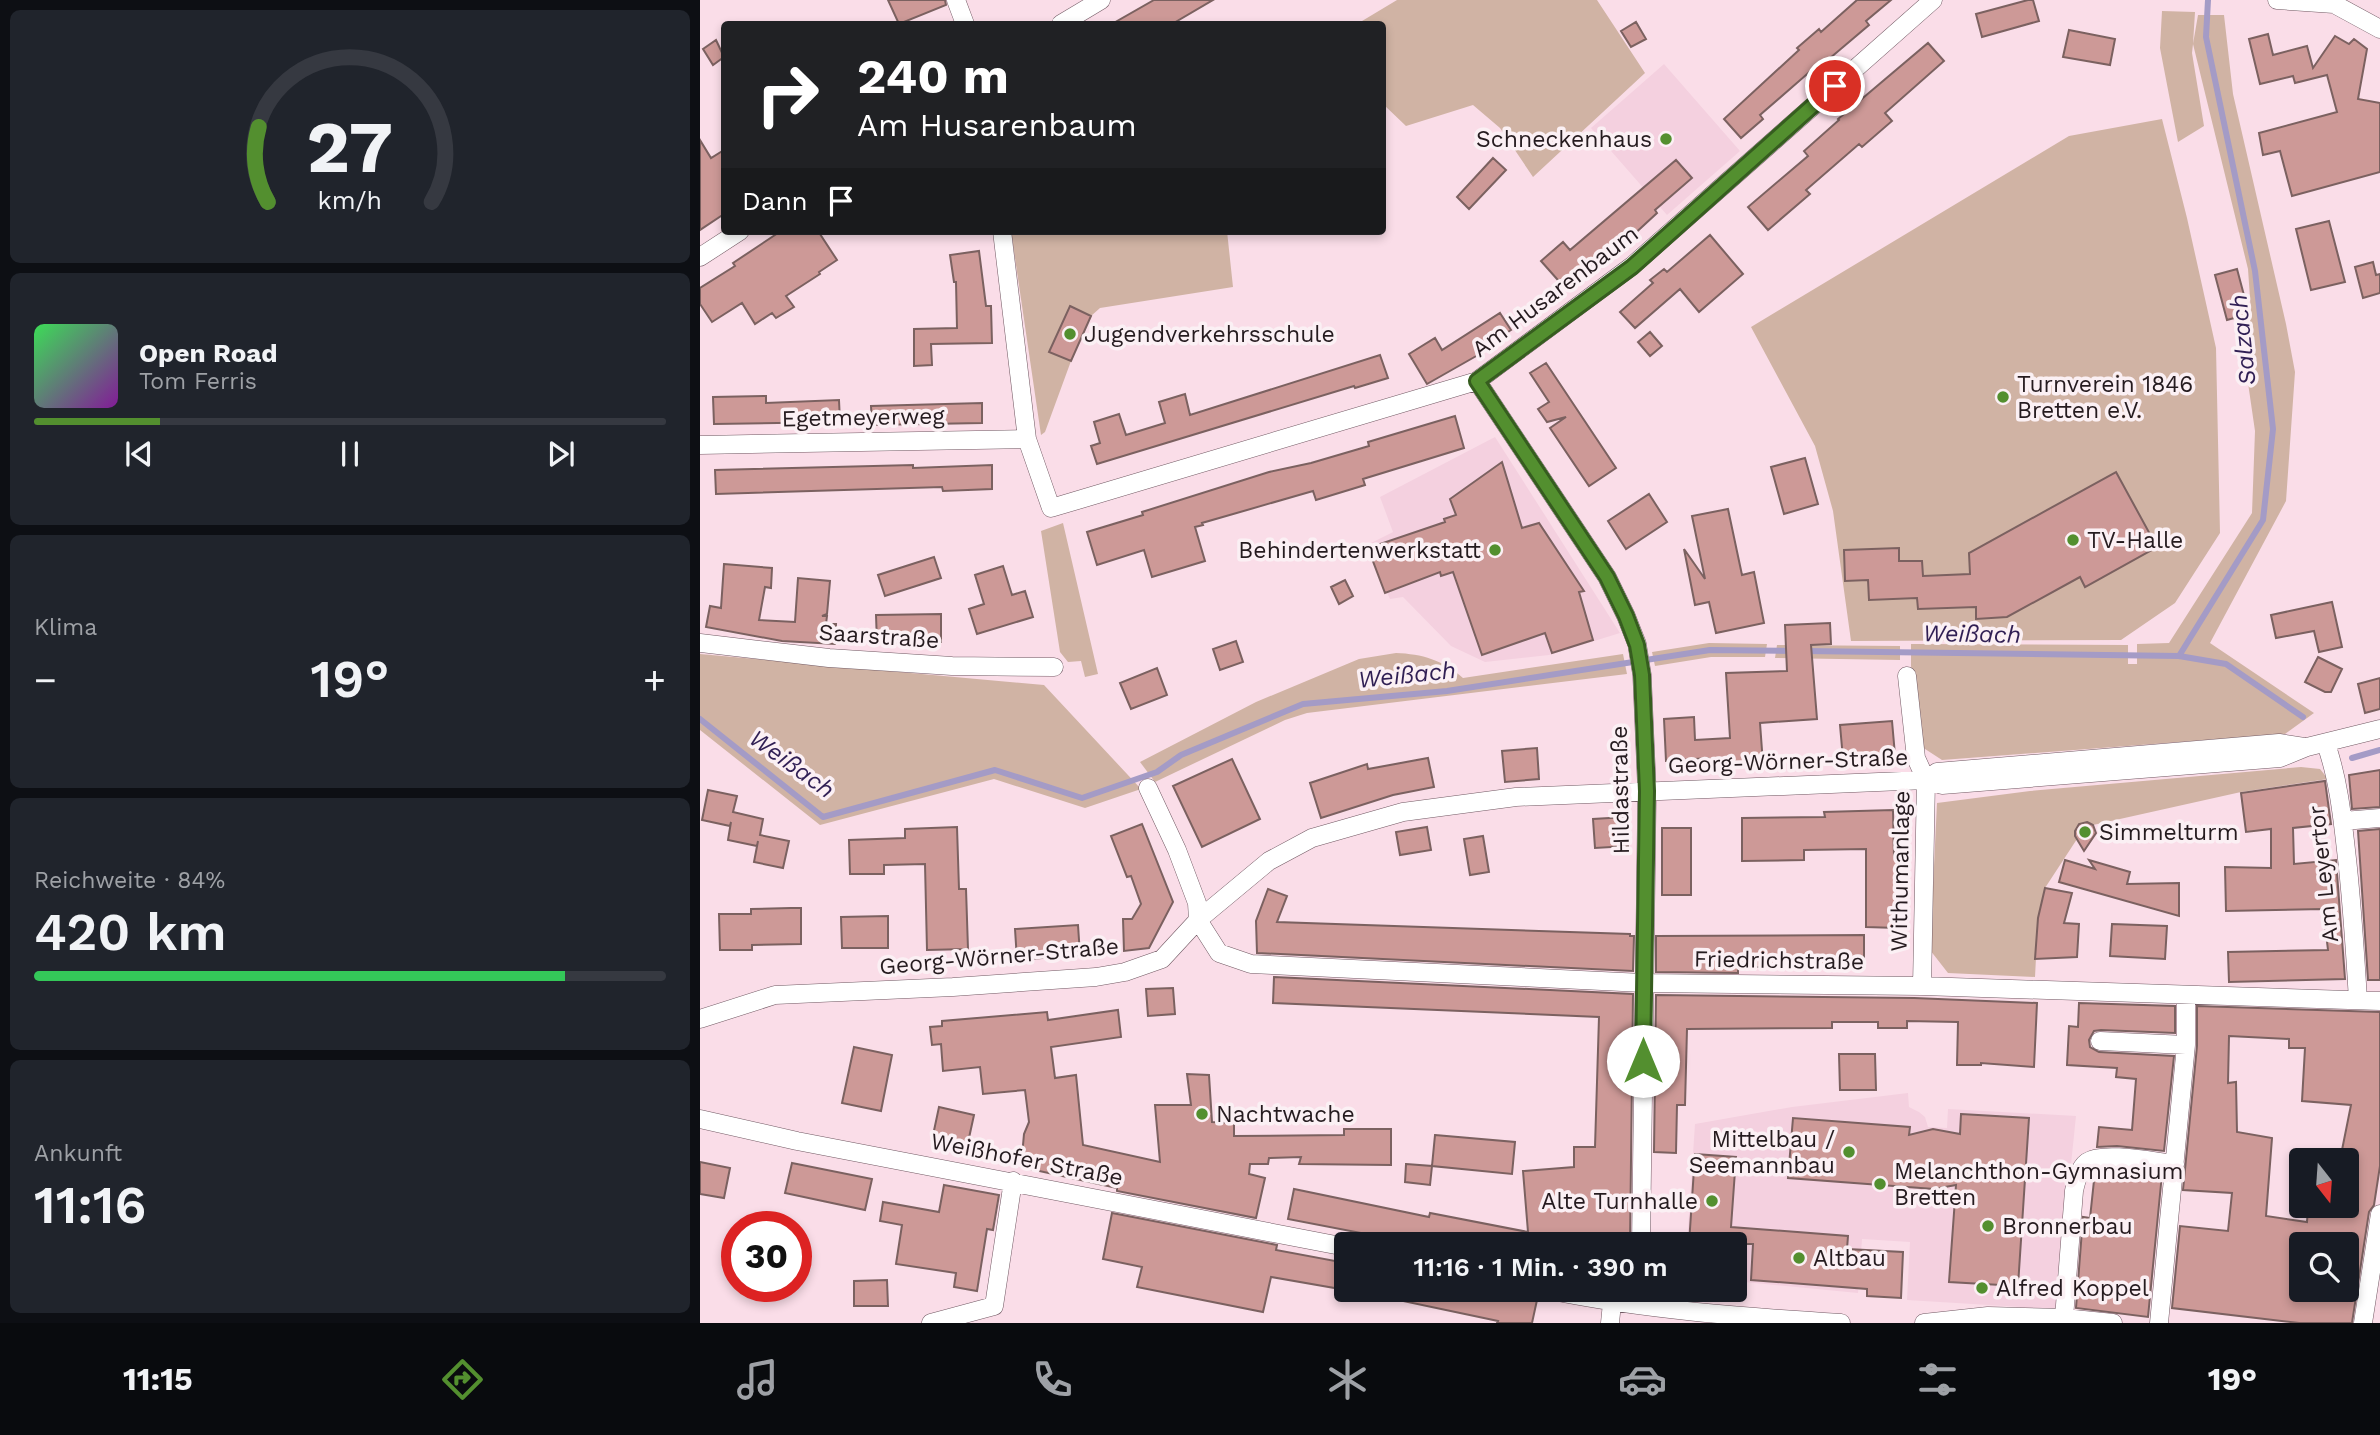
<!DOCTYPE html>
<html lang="de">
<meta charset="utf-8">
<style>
:root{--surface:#171b24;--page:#20242c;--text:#f1f3f6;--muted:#9ea1a6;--line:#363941;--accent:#538f2f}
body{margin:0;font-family:"Work Sans",sans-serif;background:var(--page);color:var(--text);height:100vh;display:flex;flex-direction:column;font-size:26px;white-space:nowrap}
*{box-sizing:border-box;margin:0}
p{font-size:23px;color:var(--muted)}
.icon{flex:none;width:38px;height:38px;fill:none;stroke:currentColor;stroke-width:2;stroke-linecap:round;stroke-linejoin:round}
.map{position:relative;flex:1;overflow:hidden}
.sheet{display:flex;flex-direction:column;gap:10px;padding:10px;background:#0d0f14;width:700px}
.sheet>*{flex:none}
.banner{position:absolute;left:21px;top:21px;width:665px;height:214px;border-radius:7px;box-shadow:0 4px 10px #0003;background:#202124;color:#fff;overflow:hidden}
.needle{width:46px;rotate:163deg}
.buttons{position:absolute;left:1589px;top:1148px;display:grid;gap:14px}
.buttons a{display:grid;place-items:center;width:70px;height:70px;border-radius:7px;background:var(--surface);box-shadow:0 4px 10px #0003;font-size:35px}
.speed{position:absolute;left:21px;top:1211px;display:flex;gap:14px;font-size:35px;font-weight:700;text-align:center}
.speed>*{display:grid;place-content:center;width:91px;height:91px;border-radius:50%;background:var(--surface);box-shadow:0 4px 10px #0003;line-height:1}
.speed .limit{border:10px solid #d22;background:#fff;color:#111}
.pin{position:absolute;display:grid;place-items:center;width:60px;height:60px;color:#fff;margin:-30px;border:4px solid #fff;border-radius:50%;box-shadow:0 2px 7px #0007}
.me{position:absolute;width:77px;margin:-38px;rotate:0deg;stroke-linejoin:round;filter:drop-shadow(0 0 5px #0008)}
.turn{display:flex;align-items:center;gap:24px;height:147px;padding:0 21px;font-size:32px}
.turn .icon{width:91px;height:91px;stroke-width:2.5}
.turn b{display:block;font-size:49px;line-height:60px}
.then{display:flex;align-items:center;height:66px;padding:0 21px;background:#0003;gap:14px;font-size:26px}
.big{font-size:52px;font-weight:600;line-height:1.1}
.sheet .widget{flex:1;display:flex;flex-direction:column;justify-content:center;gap:10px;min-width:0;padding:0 24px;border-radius:10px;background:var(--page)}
.sheet .dial{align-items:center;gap:0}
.dial svg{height:182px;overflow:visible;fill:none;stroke:var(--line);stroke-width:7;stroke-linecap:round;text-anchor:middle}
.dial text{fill:var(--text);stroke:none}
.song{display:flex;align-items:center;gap:21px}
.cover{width:84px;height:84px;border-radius:10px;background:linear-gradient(135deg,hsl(130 70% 55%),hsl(290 70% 35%))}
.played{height:7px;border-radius:4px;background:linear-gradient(90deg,var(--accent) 20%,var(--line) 20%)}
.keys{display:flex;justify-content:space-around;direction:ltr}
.heat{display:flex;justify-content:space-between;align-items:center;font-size:38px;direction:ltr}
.charge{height:10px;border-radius:5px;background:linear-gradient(90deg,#34c759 84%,var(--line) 0)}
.trip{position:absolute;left:634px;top:1232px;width:413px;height:70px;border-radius:7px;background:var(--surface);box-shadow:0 4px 10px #0003;font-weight:600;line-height:70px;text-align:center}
.menu{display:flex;height:112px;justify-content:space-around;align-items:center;background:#090b0e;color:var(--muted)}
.menu .icon{width:49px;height:49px}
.menu .active{color:var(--accent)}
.menu b{font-size:32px;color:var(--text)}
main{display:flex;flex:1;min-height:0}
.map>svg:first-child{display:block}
</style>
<main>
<section class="sheet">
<div class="widget dial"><svg viewBox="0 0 100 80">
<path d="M14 69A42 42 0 1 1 86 69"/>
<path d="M14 69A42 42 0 0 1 10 36" stroke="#538f2f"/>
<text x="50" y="56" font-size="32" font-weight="700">27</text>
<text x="50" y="72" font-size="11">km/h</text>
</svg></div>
<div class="widget">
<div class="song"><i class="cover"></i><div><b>Open Road</b><p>Tom Ferris</p></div></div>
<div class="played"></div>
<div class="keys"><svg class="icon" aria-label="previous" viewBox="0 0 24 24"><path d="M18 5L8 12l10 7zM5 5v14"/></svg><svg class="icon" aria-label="pause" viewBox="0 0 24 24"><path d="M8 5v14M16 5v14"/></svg><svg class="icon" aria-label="next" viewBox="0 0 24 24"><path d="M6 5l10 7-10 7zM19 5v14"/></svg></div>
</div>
<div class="widget"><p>Klima</p>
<div class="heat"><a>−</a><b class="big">19°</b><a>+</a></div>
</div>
<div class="widget"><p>Reichweite · 84%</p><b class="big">420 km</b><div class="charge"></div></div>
<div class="widget"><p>Ankunft</p><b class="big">11:16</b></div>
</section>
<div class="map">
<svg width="1680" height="1323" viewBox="0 0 1680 1323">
<rect width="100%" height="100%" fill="#fadde8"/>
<path fill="#f4d0df" d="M964 64 1040 151 967 215 891 128Z
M795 437 920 633 849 655 785 662 751 646 703 597 690 599 665 546 693 532 680 497Z
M1208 1093 1209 1107 1219 1112 1225 1117 1228 1127 1247 1128 1248 1109 1376 1116 1356 1309 1207 1300 1210 1242 1162 1239 1158 1293 1034 1281V1244H987L995 1124 1092 1107Z"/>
<path fill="#d0b3a4" d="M697 0H897L945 73 833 177 800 128 773 105 706 126 683 104 682 24H657Z
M1462 11 1495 12 1493 44 1498 15H1524L1533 94 1586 324 1595 372 1586 501 1510 643 1614 713 1585 734 1242 760 1222 747 1211 666V644L1428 645V664H1437V644L1469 643 1552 513 1555 431 1548 383 1546 342 1551 313 1548 269 1493 44 1492 53 1504 126 1478 142 1460 48Z
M1462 119 1487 218 1516 348 1520 533 1475 603 1421 640 1151 641 1133 511 1115 446 1051 327 1369 136Z
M311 231H527L533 287 400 308 391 316 370 306 349 351 371 361 345 432 341 435Z
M363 523 398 674 385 677 381 661 368 662 360 652 341 531Z
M1009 643 1067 644 1065 657H1011L955 666 952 652Z
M1077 645 1200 646V660L1075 658Z
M696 653C722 654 743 660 763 678L923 654 927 674 607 713 585 720 455 782 440 762 556 702 659 659Z
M0 654 344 685 441 789 385 808 294 779 120 825 0 730Z
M1601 767 1620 769 1628 779 1541 792 1393 825 1387 822 1379 824 1375 831 1377 839 1345 888 1338 919 1335 977 1248 973 1230 950 1237 803 1330 791Z"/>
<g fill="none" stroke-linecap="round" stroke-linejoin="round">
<path stroke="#a49bc6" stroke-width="6" d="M1104 651 1479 656 1526 664 1603 717
M1479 656 1563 520 1573 429 1555 271 1506 37 1508 0
M0 719 123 817 295 770 382 798 457 772 481 755 603 704 747 691 1010 650 1093 651
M1652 758 1680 750"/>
</g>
<path fill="#cd9997" stroke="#7b6160" stroke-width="2" fill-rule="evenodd" d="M188 0H245L246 5 199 24Z
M454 0H513L472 24H412Z
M1157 0H1191L1166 21 1169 25 1116 70 1114 68 1060 115 1063 119 1041 138 1024 119 1099 50 1097 48 1119 29 1121 32Z
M1328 0H1333L1339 21 1282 37 1276 14Z
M936 22 946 39 931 47 921 31Z
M1369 30 1415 39 1410 65 1363 57Z
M1568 34 1573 55 1607 46 1613 68 1635 36 1649 44 1654 39 1667 49 1658 99 1680 103V172L1592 196 1580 151 1563 155 1559 133 1637 112 1627 75 1595 83 1593 76 1560 84 1549 39Z
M16 40 24 57 13 65 3 49Z
M1228 43 1244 61 1185 113 1192 121 1162 147 1159 144 1106 190 1110 194 1068 230 1048 207 1108 156 1104 151 1139 120 1138 119Z
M0 140 11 158 24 150V214L0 230Z
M793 158 806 170 769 209 757 197Z
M976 160 992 178 955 210 957 213 903 263 899 259 865 288 841 261 863 242 870 250Z
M1629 221 1645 282 1611 290 1596 229Z
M81 231H118L137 260 119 272 120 274 86 296 94 307 76 318 72 313 55 324 42 303 12 322 0 304V288L35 266 33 263Z
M1010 235 1043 274 999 312 980 289 935 328 920 312 953 283 950 280 964 269 967 272Z
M279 251 286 306H291L292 343 231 344 232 365 214 366V329L257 328 256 282H254L250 255Z
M1673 262 1676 275 1680 274V293L1663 298 1655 267Z
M1537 269 1549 314 1527 320 1515 275Z
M370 306 391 316 371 361 349 352Z
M800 313 811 330 776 352 778 355 727 384 709 354 735 338 742 350Z
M950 332 962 346 950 356 938 342Z
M680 355 688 378 655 388 654 386 397 464 391 446 400 443 394 422 419 414 426 435 465 423 459 402 485 394 490 415Z
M846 363 916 468 889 486 850 428 866 417 847 422 838 409 849 402 830 373Z
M66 396V403L139 400 140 422 14 424 13 397Z
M282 403V423L172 425 171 406Z
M755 416 764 448 663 479 665 485 616 500 613 491 502 523 503 525 495 527 505 561 452 577 444 550 397 565 387 532 443 515 442 512 569 472 611 463 669 446 668 442Z
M1105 458 1118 504 1084 514 1071 467Z
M802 462 822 528 839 523 884 591 879 592 893 640 852 653 845 633 782 655 753 572 741 576 740 572 685 593 668 548 745 522 744 519 756 515 750 499Z
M213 465V468L292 465V489L243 491 242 487 16 494 15 470Z
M1416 472 1457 547 1385 587 1380 577 1307 617 1276 619V607L1218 609 1217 598 1169 600 1168 580 1145 581 1144 550 1199 548V561H1222L1223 576 1270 574 1269 553Z
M949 494 967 522 926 549 908 521Z
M1028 509 1042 575 1054 572 1064 623 1016 633 1009 602 995 605 984 549 1005 579 992 516Z
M234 557 241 578 185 596 178 575Z
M24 564 72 568 71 588 65 587 59 620 95 622 98 578 130 581 127 614 122 616H127L126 624H136L135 644 82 641 6 627 10 606 21 608Z
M303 566 312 595 325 591 333 617 277 634 269 609 284 604 275 575Z
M645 580 653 596 639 604 631 587Z
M1632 602 1642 647 1619 652 1614 631 1576 638 1571 615Z
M241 614V642L177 643 176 615Z
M1130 623 1131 644 1111 645 1117 719 1060 723 1063 764 1009 768 1008 758 966 761 964 719 994 717 995 740 1030 738 1026 673 1087 671 1085 625Z
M536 641 543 662 520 670 513 649Z
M1618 657 1642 669 1631 692H1625L1605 682Z
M457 668 467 695 431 709 420 683Z
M1680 678V709L1665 713 1658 684Z
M1192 721 1195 755 1143 759 1140 725Z
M837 748 839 779 805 782 802 751Z
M728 758 734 787 693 795 621 818 610 783 667 764 668 769Z
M532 759 560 819 502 847 473 786Z
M1680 770V807L1652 809 1649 775Z
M1625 781 1631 824 1593 828 1594 864 1636 860 1645 979 1529 982 1528 952 1628 950 1623 909 1526 911 1525 867 1571 868V829L1546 832 1541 793Z
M8 790 37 796 33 812 63 819 60 835 89 841 83 868 54 862 58 841 57 846 28 840 31 822 30 826 2 820Z
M1193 810 1194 857H1197V928L1166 927V849L1104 850V860L1042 861V818L1125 817 1124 812Z
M926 817 928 846 895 848 893 819Z
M1387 822 1393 825 1396 833 1384 851 1375 836V831L1379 824Z
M442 824 473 902 449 948 424 951 423 919H432L441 904 431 876 427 877 411 836Z
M257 827 259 889H266L268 949 227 950 225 864 184 865V874H150L149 840 205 838V829Z
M727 827 731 850 700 855 696 832Z
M962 828H991V895H962Z
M1680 829V980H1668L1658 831Z
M783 836 789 872 770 875 764 839Z
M1365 860 1395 869 1389 860 1430 872 1427 884 1479 883V916L1359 882Z
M1345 888 1372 893 1364 923 1379 924 1377 957 1335 959 1338 918Z
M568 889 587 896 577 922 930 934V936H934L933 971 557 953 556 921Z
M91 908H101V944L52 945V950H20L19 914H51V909Z
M188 916V948H142L141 917Z
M1412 924 1467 926 1465 959 1410 956Z
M378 925 380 955 317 960 315 929Z
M1164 935V967H1038V973L956 972V936Z
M574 977 933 994 930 1244H718L588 1219 594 1189 729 1217 730 1213 828 1232 823 1171 874 1167V1147H895L899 1017 573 1003Z
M473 988 475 1014 448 1016 446 989Z
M956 995 1214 998 1337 1003 1334 1067 1281 1063V1065H1257L1258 1022 1207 1021V1028H1178V1022H1132V1028L987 1029 985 1105H977L976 1153 954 1152Z
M1379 1003 1475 1006V1033L1401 1030 1394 1031 1389 1040 1390 1047 1399 1052 1474 1056 1464 1151 1417 1146 1397 1147 1399 1127 1432 1130 1436 1079 1416 1077 1417 1068 1367 1065 1369 1026 1378 1027Z
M1497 1006 1680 1012V1166L1674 1205 1669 1212 1652 1323H1599L1472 1308 1480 1226 1528 1231 1532 1193 1483 1190 1497 1046ZM1529 1036 1589 1039V1048H1605L1602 1101 1651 1105 1640 1160H1647V1206L1608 1207 1607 1222 1566 1216 1572 1138 1537 1132 1536 1082 1528 1083ZM1601 1244H1647V1290H1601Z
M418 1010 421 1037 351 1047 355 1078 376 1075 383 1145 460 1162 455 1105H491L487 1074 509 1075 512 1122 534 1123V1136L644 1135V1129H691V1165L599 1164 601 1157 569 1158 568 1164H550L549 1174 565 1178 556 1218 417 1191V1188L321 1167 324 1134 329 1122 325 1090 283 1094 280 1067 243 1071 241 1044 232 1045 230 1027 242 1026V1021L347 1012 348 1020Z
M154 1047 192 1055 181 1111 142 1103Z
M1139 1054H1175L1176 1090H1140Z
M239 1107 274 1115 267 1147 232 1140Z
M1261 1114 1329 1118 1318 1286 1249 1282 1256 1185 1234 1189 1088 1178 1093 1118 1210 1127 1209 1135 1233 1129 1260 1134Z
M735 1135 815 1142 812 1174 732 1166Z
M995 1154 1036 1157 1031 1227 1148 1236 1147 1249 1203 1252 1201 1298 1167 1296V1289L1051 1280 1053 1244H989Z
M0 1162 30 1168 24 1198 0 1194Z
M92 1163 172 1179 165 1210 85 1193Z
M706 1164 732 1166 730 1185 705 1182Z
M1406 1169 1462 1174 1448 1317 1376 1308 1383 1217 1390 1218 1395 1171Z
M244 1185 299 1195 293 1230 287 1229 277 1291 254 1287 256 1273 196 1264 202 1225 180 1221 183 1202 239 1212Z
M412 1213 577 1245 576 1250 646 1263V1290L571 1277 563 1312 437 1287 442 1267 403 1259Z
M187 1280 188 1306H154V1281Z
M684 1290H778L837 1300 832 1323H797L798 1321 684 1297Z"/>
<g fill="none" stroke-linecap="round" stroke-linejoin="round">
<g stroke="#715963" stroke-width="19">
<path id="street" d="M256 0 265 24
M1577 0 1634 4 1680 29
M361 24 401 0
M302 231 327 439 351 508 777 381 932 266 1233 0
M0 257 40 231
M777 381 907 577 926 616 937 644 942 675 947 791 941 1244
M0 445 327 439
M0 643 129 658 252 666 354 667
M1207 676 1216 758 1226 780 1222 986
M1626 744C1638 778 1642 814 1646 850 1652 900 1655 950 1658 1000
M1226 780 1237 772 1579 743 1604 747
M448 788 477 850 497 903 498 920 519 953 551 964 943 983 1222 986 1680 1001
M1643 821 1680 818
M0 1019 75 995 253 987 396 977 425 972 462 959 498 920 569 861 612 838 703 812 816 797 1226 780 1242 785 1580 758 1607 747 1680 729
M1400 1041 1486 1045
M0 1119 97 1141 646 1247
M848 1290C945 1310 1043 1317 1141 1323
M1364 1318 1374 1191C1376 1182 1379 1168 1387 1162 1403 1151 1455 1162 1475 1164
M231 1323 294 1306 313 1181
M910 1323 912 1303
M1224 1323 1288 1316 1364 1318 1413 1323
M1459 1323 1486 1045V995
M1663 1323 1680 1214"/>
</g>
<use href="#street" stroke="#fff" stroke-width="18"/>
</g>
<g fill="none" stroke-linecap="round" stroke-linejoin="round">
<g stroke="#365d1f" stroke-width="18">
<path id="route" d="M943 1061 947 791 942 675 937 645 926 616 907 577 777 381 932 267 1135 86"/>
</g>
<use href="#route" stroke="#538f2f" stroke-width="12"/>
</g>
<g fill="#538f2f" stroke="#fbf0f4" stroke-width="2.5">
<circle cx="966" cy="139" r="7"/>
<circle cx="370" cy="334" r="7"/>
<circle cx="1303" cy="397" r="7"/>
<circle cx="1373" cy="540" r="7"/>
<circle cx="795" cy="550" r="7"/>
<circle cx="1385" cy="832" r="7"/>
<circle cx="502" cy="1114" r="7"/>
<circle cx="1149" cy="1152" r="7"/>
<circle cx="1180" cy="1184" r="7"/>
<circle cx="1012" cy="1201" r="7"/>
<circle cx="1288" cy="1226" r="7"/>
<circle cx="1099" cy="1258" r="7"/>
<circle cx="1282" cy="1288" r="7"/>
</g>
<g text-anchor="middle" stroke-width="7" stroke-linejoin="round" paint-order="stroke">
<g font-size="23" fill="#251b1f" stroke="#fbf0f4" text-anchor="start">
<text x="952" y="147" text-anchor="end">Schneckenhaus</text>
<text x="384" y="342">Jugendverkehrsschule</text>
<text x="1317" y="392">Turnverein 1846<tspan x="1317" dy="26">Bretten e.V.</tspan></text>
<text x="1387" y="548">TV-Halle</text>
<text x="781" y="558" text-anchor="end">Behindertenwerkstatt</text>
<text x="1399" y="840">Simmelturm</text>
<text x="516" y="1122">Nachtwache</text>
<text x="1135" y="1147" text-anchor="end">Mittelbau /<tspan x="1135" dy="26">Seemannbau</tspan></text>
<text x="1194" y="1179">Melanchthon-Gymnasium<tspan x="1194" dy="26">Bretten</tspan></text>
<text x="998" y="1209" text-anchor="end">Alte Turnhalle</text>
<text x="1302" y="1234">Bronnerbau</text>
<text x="1113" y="1266">Altbau</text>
<text x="1296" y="1296">Alfred Koppel</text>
</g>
<g font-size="23" fill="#251b1f" stroke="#fbf0f4">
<text transform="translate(855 291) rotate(-37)" y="8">Am Husarenbaum</text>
<text transform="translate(163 417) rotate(-1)" y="8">Egetmeyerweg</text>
<text transform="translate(179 636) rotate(4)" y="8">Saarstraße</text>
<text transform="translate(1088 761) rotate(-2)" y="8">Georg-Wörner-Straße</text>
<text transform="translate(920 790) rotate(-91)" y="8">Hildastraße</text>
<text transform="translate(1200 871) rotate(-89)" y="8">Withumanlage</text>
<text transform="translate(1623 874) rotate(-96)" y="8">Am Leyertor</text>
<text transform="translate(299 956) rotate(-5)" y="8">Georg-Wörner-Straße</text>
<text transform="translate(1079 960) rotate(1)" y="8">Friedrichstraße</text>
<text transform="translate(327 1159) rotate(11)" y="8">Weißhofer Straße</text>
</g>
<g font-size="24" font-style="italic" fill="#301f54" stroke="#fbf0f4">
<text transform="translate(1543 340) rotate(-96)" y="8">Salzach</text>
<text transform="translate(1272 634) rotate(1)" y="8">Weißach</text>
<text transform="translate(707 675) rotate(-6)" y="8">Weißach</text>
<text transform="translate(92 764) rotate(36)" y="8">Weißach</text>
</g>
</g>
</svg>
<div class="buttons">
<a><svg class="needle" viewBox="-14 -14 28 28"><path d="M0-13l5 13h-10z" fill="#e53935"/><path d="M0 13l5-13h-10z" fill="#9ea1a6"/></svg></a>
<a><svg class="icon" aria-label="search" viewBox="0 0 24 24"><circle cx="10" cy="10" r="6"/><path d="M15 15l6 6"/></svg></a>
</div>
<div class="speed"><div class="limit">30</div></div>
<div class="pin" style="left:1135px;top:86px;background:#d93025"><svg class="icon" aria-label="arrive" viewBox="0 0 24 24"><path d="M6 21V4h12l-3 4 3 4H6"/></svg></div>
<svg class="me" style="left:943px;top:1061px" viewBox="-20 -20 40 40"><circle r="19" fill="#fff"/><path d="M0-13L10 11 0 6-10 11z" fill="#538f2f"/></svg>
<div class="trip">11:16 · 1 Min. · 390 m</div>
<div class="banner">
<div class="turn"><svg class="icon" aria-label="right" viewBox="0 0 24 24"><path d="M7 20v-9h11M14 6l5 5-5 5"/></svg><div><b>240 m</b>Am Husarenbaum</div></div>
<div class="then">Dann<svg class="icon" aria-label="arrive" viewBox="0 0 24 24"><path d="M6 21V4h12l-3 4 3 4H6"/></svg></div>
</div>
</div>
</main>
<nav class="menu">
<b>11:15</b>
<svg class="icon active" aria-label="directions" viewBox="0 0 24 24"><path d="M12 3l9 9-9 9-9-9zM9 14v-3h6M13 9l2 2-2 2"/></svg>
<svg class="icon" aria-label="music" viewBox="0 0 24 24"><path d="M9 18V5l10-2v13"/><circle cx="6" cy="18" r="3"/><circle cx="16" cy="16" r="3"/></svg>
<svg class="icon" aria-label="phone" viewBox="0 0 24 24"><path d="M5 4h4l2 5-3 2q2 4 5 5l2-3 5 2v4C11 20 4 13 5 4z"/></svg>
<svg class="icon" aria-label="climate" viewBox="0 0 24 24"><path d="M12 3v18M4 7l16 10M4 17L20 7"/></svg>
<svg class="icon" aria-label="car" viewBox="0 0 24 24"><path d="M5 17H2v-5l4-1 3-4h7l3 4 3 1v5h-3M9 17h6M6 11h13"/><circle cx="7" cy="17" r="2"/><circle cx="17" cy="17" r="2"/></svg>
<svg class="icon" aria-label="filters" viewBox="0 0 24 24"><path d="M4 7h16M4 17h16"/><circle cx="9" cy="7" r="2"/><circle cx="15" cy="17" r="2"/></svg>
<b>19°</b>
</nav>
